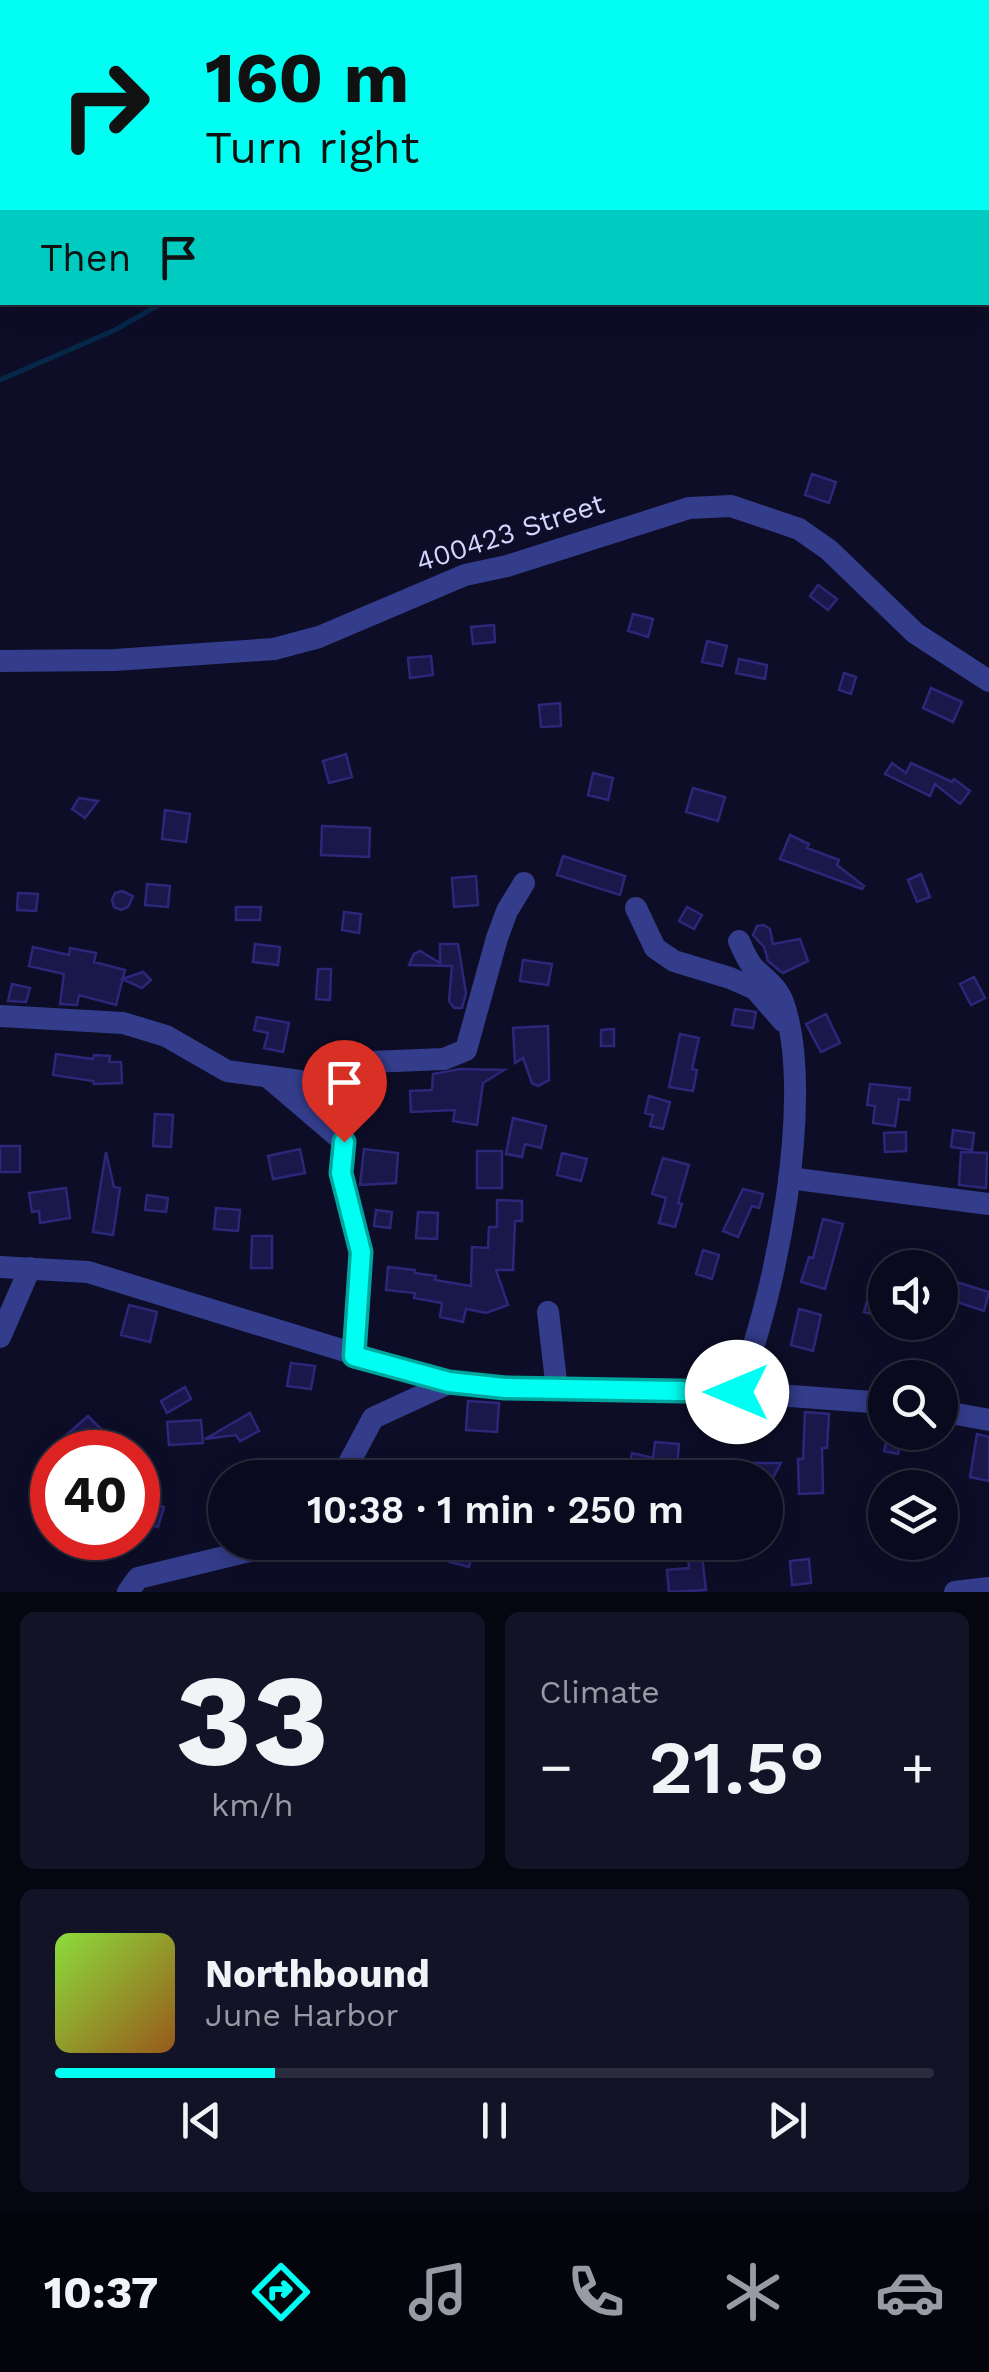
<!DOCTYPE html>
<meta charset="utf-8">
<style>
:root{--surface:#0a0a1e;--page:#131327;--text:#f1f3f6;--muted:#999aa4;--line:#2a2b3c;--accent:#00fef2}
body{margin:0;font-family:"Work Sans",sans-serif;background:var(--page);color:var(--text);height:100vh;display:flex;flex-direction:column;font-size:38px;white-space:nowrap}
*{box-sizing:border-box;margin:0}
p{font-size:32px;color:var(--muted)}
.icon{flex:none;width:55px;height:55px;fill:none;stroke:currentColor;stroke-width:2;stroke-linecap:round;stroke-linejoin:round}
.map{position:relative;height:1592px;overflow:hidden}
.panel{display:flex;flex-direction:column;gap:20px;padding:20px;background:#060610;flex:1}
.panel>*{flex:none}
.guide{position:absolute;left:0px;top:0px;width:990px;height:305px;box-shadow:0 5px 25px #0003,0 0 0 2px var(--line);background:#00fef2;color:#111;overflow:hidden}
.controls{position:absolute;left:868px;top:1250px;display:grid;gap:20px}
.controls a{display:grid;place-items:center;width:90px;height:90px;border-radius:50%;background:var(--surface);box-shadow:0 5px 25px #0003,0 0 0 2px var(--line);font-size:50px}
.speed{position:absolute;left:30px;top:1430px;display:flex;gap:20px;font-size:50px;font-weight:700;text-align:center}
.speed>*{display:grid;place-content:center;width:130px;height:130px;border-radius:50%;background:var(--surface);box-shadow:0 5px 25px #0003,0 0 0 2px var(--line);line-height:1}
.speed .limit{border:15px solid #d22;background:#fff;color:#111}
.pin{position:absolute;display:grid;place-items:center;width:85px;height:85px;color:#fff;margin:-102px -42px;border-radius:50% 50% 50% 0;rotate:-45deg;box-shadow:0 0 10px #0007}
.pin .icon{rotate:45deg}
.me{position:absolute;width:110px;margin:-55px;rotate:270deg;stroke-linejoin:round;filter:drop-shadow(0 0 8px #0008)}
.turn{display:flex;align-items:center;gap:35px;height:210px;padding:0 40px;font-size:45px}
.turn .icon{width:130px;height:130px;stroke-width:2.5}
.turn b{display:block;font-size:70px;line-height:85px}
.then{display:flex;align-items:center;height:95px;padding:0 40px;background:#0003;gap:20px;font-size:38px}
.big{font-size:75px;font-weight:600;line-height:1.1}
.panel .widget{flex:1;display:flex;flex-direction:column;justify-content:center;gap:15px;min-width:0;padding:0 35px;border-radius:15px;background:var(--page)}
.panel .dial{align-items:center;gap:0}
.dial b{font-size:130px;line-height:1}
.song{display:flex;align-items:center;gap:30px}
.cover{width:120px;height:120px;border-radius:15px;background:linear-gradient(135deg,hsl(90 70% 55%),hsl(30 70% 35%))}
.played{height:10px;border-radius:5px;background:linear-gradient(90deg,var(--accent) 25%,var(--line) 25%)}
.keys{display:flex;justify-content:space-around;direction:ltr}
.heat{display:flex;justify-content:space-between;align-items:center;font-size:55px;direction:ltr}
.panel .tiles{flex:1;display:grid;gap:20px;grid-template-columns:1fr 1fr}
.widget:last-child{grid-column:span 2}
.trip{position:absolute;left:208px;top:1460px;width:575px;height:100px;border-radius:50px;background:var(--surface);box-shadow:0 5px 25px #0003,0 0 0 2px var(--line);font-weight:600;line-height:100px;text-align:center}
.tab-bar{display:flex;height:160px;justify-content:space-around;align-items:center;background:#04040c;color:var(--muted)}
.tab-bar .icon{width:70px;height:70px}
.tab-bar .active{color:var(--accent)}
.tab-bar b{font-size:45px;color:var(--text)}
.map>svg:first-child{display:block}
</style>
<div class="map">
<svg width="989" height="1592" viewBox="0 0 989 1592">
<rect width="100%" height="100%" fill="#0d0d28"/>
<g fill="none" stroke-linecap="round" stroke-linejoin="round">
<path stroke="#052849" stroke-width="5" d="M548 0 549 2
M960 2 961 0
M988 152 989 154
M0 380 115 330 164 302"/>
</g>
<path fill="#1a174a" stroke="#2b2779" stroke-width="2.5" d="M812 474 836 482 829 503 805 495Z
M818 585 837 599 828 610 810 596Z
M633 614 653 619 648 637 628 631Z
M494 625 495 642 473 644 471 627Z
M707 641 727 646 722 666 702 662Z
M431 656 433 675 410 678 408 658Z
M739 659 767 665 765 679 736 673Z
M844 673 856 677 851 694 839 690Z
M931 688 962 702 953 722 923 708Z
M560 703 561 726 541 727 539 705Z
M346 754 352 777 329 783 323 761Z
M892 763 906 773 911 763 952 782 954 779 970 791 960 804 935 784 930 796 885 774Z
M593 773 613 778 608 800 588 795Z
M693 788 725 797 718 821 686 812Z
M79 798 98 801 85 818 72 809Z
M165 810 190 814 186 842 162 839Z
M322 826 370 828 369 857 321 855Z
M790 835 809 844 807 848 839 860 837 865 864 886 862 889 780 859Z
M563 856 625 876 620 895 557 875Z
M921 874 930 897 917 902 908 880Z
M476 876 478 905 454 907 452 878Z
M147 884 170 886 168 907 145 905Z
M122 891 133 896 128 907 121 910 114 907 112 900 115 893Z
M18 893 38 894 36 911 17 910Z
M236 907H261L260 920H236Z
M687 907 702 915 694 929 679 921Z
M344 912 361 914 359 933 342 930Z
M764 925 770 929 773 944 800 939 808 961 783 973 780 971 768 961 764 947 753 935 757 926Z
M255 944 280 947 278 965 253 962Z
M440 944H458L466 993 462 1008H454L449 1001 452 966 409 965 414 954 420 951 440 963Z
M33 947 69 955 70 948 96 953 94 962 125 970 116 1005 79 995 77 1005 60 1004 64 974 29 966Z
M523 960 552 964 548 985 520 981Z
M318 969H331L330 1000 316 999Z
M143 972 151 980 142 988 122 979Z
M974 977 985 998 971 1005 960 984Z
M12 984 30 988 26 1002 8 1001Z
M735 1009 756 1012 753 1028 732 1025Z
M826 1014 840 1043 821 1052 806 1024Z
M257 1017 289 1023 283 1052 264 1048 268 1033 254 1030Z
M548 1026 549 1080 538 1086 532 1083 523 1058 515 1063 513 1028Z
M614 1029V1046H601V1030Z
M680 1034 699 1038 692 1069 697 1070 693 1091 669 1087Z
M56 1054 93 1059 94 1055 110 1056 109 1062H121L122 1083 94 1084 93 1081 53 1075Z
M460 1069 504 1070 483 1083 477 1125 453 1121 455 1110 411 1112 410 1091 432 1090 433 1074Z
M375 1077 376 1095 356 1096 355 1082Z
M870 1084 910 1088 909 1100 899 1099 895 1126 873 1123 875 1106 867 1105Z
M649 1096 670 1102 663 1129 650 1126 653 1115 645 1113Z
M155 1114 173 1115 171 1147 153 1146Z
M513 1118 546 1126 541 1148 525 1144 522 1157 506 1154Z
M953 1130 974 1133 972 1150 951 1147Z
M906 1132V1151L885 1152 884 1133Z
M0 1146H20V1172H0Z
M300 1149 305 1173 273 1179 268 1156Z
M364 1149 398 1153 396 1183 360 1185Z
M477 1151H502V1188H477Z
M106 1152 114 1187 120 1188 113 1235 93 1232Z
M961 1152 987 1153 986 1188 959 1185Z
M562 1153 587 1159 581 1181 557 1175Z
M663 1158 689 1165 678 1203 682 1204 675 1227 659 1223 666 1198 652 1194Z
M66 1188 70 1218 40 1223 39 1211 32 1212 29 1193Z
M743 1189 763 1194 759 1208 752 1206 738 1237 723 1231Z
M147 1195 168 1198 166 1212 145 1210Z
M497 1200 522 1201V1221H515L513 1270H496L508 1305 486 1313 466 1309 463 1322 440 1317 442 1303 414 1298 415 1293 386 1290 388 1267 415 1270V1273L436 1276 435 1280 471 1286 472 1247 488 1248 489 1227H497Z
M216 1208 240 1210 238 1231 214 1229Z
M376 1210 392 1212 390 1228 374 1226Z
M418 1212 438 1213 437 1239 416 1238Z
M823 1219 843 1224 825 1289 801 1282 809 1257 813 1258Z
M252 1236H272V1268H251Z
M703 1250 719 1255 712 1279 696 1274Z
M950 1280 989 1292 984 1311 957 1302 953 1319 940 1316Z
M869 1294 885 1299 881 1316 864 1312Z
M129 1305 157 1312 150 1342 121 1335Z
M799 1309 821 1315 813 1351 791 1345Z
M291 1363 315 1366 311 1389 287 1386Z
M185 1387 191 1399 167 1413 161 1401Z
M468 1401 499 1403 497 1432 466 1430Z
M805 1412 829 1414 827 1448H822L823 1493 799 1494 798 1459H803Z
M250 1413 259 1431 240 1441 236 1435 205 1439Z
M88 1416 102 1430 79 1452H63L55 1445Z
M201 1420 203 1443 169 1445 167 1422Z
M889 1432H903L898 1454 884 1451Z
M977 1434 989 1437V1481L970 1477Z
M655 1442 679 1444 676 1478H651L629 1470 632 1453 653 1458Z
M726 1463H781L769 1485 765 1478H709L707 1465Z
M146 1501 164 1507 158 1527 139 1522Z
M455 1542H475L469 1567 450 1562Z
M702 1555 706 1590 669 1592 667 1570 689 1568 688 1557Z
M809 1559 811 1583 792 1585 790 1561Z"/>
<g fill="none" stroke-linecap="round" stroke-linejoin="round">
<path stroke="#333d8b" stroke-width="22" d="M0 661 115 660 274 649 319 637 465 575 507 566 689 508 731 506 799 529 829 550 915 633 989 681
M636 908 655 948 674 961 730 978 755 989 783 1021
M0 1016 123 1023 166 1036 227 1071 307 1082 369 1062 444 1059 466 1050 497 938 507 911 524 883
M269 1078 344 1142 341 1173 361 1252 354 1356
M789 1178 989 1204
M0 1267 88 1272 449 1383 557 1390 737 1392 885 1403
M548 1312 557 1390
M0 1337 30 1268
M737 1392C775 1301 816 1096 783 1002 777 986 764 978 753 967 747 960 743 950 739 941
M940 1411 989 1420
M341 1478 373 1418 449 1383
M128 1592 138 1578 249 1551 271 1542
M955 1592 989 1588"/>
</g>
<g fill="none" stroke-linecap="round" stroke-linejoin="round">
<g stroke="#00a59d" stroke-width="25">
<path id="route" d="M344 1142 341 1173 361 1252 354 1356 449 1382 505 1388 737 1392"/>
</g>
<use href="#route" stroke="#00fef2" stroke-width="18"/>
</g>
<g text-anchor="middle" stroke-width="10" stroke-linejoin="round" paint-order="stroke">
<g font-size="28" fill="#d3d5ff" stroke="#0d0d28">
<text transform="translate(510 532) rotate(-18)" y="10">400423 Street</text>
</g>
</g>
</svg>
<div class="controls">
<a><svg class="icon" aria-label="sound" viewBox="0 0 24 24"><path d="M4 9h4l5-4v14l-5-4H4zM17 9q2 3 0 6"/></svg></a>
<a><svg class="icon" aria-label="search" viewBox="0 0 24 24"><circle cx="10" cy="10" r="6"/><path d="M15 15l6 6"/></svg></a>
<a><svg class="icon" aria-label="layers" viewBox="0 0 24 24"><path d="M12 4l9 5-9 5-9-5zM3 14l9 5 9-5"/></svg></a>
</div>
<div class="speed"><div class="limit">40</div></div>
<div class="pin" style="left:344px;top:1142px;background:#d93025"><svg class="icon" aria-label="arrive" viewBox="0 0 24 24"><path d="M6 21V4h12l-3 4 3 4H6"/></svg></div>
<svg class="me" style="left:737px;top:1392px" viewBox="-20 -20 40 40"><circle r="19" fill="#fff"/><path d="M0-13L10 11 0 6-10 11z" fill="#00fef2"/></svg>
<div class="trip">10:38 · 1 min · 250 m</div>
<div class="guide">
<div class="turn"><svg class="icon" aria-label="right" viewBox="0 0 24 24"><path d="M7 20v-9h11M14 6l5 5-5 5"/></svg><div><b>160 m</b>Turn right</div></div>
<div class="then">Then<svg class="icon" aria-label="arrive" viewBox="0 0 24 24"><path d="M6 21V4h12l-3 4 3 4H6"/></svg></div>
</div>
</div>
<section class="panel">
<div class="tiles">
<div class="widget dial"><b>33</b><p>km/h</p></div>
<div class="widget"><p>Climate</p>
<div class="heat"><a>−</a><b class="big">21.5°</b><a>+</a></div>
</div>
<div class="widget">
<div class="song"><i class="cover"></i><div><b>Northbound</b><p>June Harbor</p></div></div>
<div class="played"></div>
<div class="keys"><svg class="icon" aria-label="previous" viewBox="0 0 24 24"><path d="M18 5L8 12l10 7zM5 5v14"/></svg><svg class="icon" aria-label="pause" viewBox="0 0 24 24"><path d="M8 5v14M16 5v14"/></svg><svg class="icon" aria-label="next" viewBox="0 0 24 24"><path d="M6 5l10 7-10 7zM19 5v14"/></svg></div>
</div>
</div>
</section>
<nav class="tab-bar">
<b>10:37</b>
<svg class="icon active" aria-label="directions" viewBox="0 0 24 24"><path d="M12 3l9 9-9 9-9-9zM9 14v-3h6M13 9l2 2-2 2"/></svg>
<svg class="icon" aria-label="music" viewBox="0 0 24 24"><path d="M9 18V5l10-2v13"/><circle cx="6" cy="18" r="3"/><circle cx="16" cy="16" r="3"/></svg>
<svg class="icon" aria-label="phone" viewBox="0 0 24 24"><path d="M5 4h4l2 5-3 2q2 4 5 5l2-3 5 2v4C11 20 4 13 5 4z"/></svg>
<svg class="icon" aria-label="climate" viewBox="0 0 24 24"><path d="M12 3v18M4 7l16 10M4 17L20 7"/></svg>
<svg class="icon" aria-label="car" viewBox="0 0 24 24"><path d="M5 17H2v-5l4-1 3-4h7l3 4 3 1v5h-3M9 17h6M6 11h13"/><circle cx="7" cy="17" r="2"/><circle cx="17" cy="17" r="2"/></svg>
</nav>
